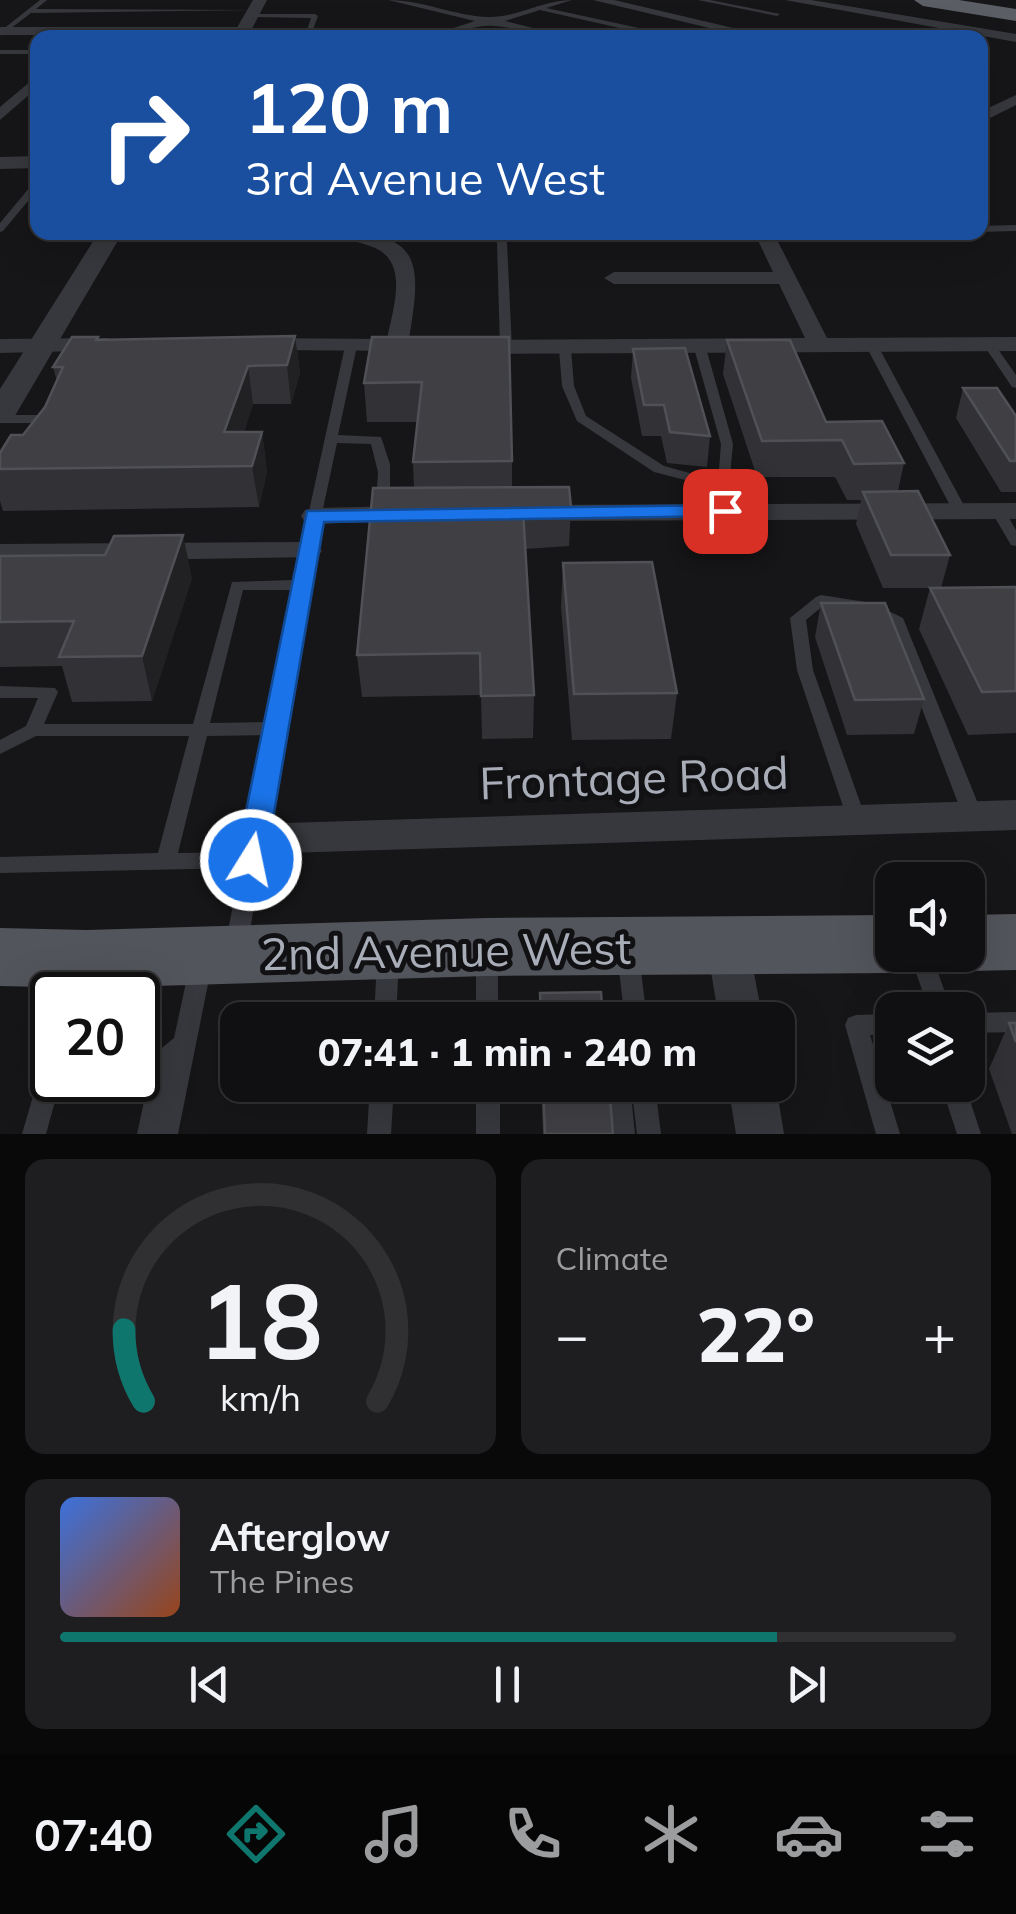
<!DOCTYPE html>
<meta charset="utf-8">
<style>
:root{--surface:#101012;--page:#1e1e20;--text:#f1f3f6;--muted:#9c9d9f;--line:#303032;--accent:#0f766e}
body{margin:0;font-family:Mulish,sans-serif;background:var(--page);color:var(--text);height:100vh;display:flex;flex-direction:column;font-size:38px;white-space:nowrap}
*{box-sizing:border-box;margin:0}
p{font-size:32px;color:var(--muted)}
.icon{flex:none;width:55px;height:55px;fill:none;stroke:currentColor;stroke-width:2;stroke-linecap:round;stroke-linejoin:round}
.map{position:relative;height:1134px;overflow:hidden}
.sheet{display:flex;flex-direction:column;gap:25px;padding:25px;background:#09090a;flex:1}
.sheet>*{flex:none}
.guide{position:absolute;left:30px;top:30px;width:958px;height:210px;border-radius:20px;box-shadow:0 10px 40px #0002,0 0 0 2px var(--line);background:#1a4fa0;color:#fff;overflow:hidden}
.fabs{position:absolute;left:875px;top:862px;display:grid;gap:20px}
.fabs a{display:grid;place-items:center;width:110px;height:110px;border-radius:20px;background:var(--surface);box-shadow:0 10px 40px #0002,0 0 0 2px var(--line);font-size:50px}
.speed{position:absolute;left:30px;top:972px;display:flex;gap:20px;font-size:50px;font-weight:700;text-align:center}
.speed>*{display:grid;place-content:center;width:130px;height:130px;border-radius:50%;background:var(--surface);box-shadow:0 10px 40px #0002,0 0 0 2px var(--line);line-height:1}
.speed .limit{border:5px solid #111;border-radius:15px;background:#fff;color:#111}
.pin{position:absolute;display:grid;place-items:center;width:85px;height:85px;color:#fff;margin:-42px;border-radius:20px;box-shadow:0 5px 15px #0006}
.me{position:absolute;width:110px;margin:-55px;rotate:10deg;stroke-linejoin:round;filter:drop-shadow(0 0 8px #0008)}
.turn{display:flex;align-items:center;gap:35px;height:210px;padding:0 50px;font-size:45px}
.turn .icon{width:130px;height:130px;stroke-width:2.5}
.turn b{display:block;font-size:70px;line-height:85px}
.big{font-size:75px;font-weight:800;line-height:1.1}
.sheet .tile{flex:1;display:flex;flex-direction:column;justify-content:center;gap:15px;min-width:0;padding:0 35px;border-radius:20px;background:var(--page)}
.sheet .dial{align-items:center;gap:0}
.dial svg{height:260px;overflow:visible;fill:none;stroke:var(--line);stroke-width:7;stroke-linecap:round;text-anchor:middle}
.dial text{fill:var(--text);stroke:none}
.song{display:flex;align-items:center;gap:30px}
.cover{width:120px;height:120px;border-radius:15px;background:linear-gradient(135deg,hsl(220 70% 55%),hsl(20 70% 35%))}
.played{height:10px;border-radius:5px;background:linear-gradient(90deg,var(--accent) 80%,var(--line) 80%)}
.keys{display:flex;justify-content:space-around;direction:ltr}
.heat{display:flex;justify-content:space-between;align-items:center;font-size:55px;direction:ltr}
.sheet .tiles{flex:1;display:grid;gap:25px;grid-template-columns:1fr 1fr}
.tile:last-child{grid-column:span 2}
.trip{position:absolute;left:220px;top:1002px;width:575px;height:100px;border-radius:20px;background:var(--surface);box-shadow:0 10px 40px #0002,0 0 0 2px var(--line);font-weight:800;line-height:100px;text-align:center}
.tabs{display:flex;height:160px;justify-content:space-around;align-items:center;background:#060607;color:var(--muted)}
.tabs .icon{width:70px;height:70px}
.tabs .selected{color:var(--accent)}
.tabs b{font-size:45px;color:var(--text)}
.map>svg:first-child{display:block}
</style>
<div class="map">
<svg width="1016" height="1134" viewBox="0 0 1016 1134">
<rect width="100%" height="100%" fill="#161618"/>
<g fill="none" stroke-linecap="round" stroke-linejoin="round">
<path fill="#37383d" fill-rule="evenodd" d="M40 0H47L36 9 257 10 31 13 6 32H2V30Z
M698 0H710L780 14 777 16Z
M537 6 676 36 679 38H665L535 9Z
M251 14H315L318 16 312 32 309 34 240 33 242 30H307L311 18 249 17Z
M440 31 459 37 460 38 438 34Z
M0 50H38V54H0Z
M35 181H38V189L3 231 0 232V223Z
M1016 225V231L980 232V226Z
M491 232H500L507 243 512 348 506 351 500 348 497 243Z
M989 341 993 342 1016 375V388L1012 387 983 344Z
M351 343 357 346 338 435 381 437 390 464V506L383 510 376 506 378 472 371 444 337 443 314 551 248 942 244 948 237 951 230 948 226 942 240 868 0 873V857L158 853 189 736H36L0 754V740L26 726 38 698H0V686L55 688 58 692 44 724H193L232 582 294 580 345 346ZM243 590H292L268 722 210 723ZM265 735 243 852 178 853 207 736Z
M872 343 878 346 967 511 965 514H955L953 511 866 346Z
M700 345 706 348 733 444 730 475 693 482 654 472 577 421 562 386 559 349 565 346 571 349 574 386 586 416 664 466 693 474 719 469 721 444 694 348Z
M0 415H39L58 424 52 428 37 423H0Z
M998 507 1003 508 1016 530V546L1011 545 991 511Z
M821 595 872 603 903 618 983 816 980 821 973 823 966 821 963 816 890 625 862 610 824 605 806 620 813 670 866 819 863 824 856 826 849 824 797 670 790 618 816 597Z
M628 945 636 948 639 954 647 1020H625L617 954 620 948Z
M487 947 495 950 498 956V1020H476V956L479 950Z
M388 950 396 952 399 959 396 1020H374L377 959 380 952Z
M201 955 209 957 212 964 178 1134H137L153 1060 157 1052 174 1038 190 964 193 957Z
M910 955H932L951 1010H929Z
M1016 1012V1032L968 1033V1013Z
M892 1014V1034L870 1035 900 1134H876L845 1025 848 1018 856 1015Z
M52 1061V1080H61L46 1134H22L40 1072 44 1064Z
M370 1085H394L391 1134H367Z
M476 1085H500V1134H476Z
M606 1085H630L635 1134H611Z
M631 1085H655L661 1134H637Z
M941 1085H965L981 1134H957Z"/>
<path fill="#37383d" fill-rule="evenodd" d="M388 0C423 0 454 16 488 17 516 18 543 0 572 0L505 21 573 38C545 38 521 28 494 26 471 24 447 38 423 38L475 21Z
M593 0H614L776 38H751Z
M785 0H811L1016 34V42Z
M0 27H243L249 31 243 35H0Z
M38 75V87L0 120V107Z
M1016 95V105L980 123V112Z
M332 232C422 232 422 261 409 339L420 341 423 346 420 351 250 350 247 345 250 340 258 338 387 339C393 308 411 259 370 246 357 241 342 240 332 232Z
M754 232H773L827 338 1016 337V351L468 354 457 347 468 340 805 338 779 284H614L604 278 614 272H773Z
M107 338 115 340 118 345 115 350 0 353V339Z
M1016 503V519L529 521 519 519 515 513 519 507 529 505Z
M408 506 418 508 422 514 418 520 315 524 305 522 301 516 305 510 315 508Z
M307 542 317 545 322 551 317 557 0 562V544Z
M1016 800V830L255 854 241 850 236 839 241 828 255 824Z
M728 929 743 934 749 947 763 1020H719L707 947 713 934Z
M728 1085H776L784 1134H736Z"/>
<path fill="#37383d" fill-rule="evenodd" d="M253 0H267L247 38H231Z
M38 156V168L0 169V157Z
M99 232H123L16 414 11 421 0 423V389Z"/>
<path fill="#53555c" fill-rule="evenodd" d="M1016 914V970L968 971 944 963 940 955H968V915Z
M892 915V955H920L916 964 892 973 487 976 87 988 0 986V928L87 930 487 918Z"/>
<path fill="#5b5e65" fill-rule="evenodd" d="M914 0H959L1016 9V21L923 6Z"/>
</g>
<path fill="#323236" d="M295 336 300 373 291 404H253L244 432H262L267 472 259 507 3 511 0 501V469L23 435 45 407 57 381 53 367 98 337 99 340Z
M372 337 512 461V487L571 507 569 546 525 549 534 695 533 738 482 739 481 695 362 697 357 655 414 488 413 462 417 422H367L364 383Z
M727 340 826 422 904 463 898 491 950 555 941 588H883L856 524 861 500H847L835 477H757L723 374Z
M633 349 710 436 707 467 667 463 661 436H642L631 378Z
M963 388 1016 416V492H1001L956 418Z
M0 556 192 578 152 701 72 702 62 666 0 667Z
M563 563 677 693 671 739 572 740 561 607Z
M1016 587V733L968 735 919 629 930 588Z
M821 603 924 699 914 734 847 735 815 637Z
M1009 1023H1016V1134H1012L989 1069Z
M541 1085H609L613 1134H543Z"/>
<path fill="#212124" d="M295 336 300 373 291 404 287 365Z
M248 366 253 404 233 466 224 432Z
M262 432 267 472 259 507 252 466Z
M183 535 192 578 152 701 142 656Z"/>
<path fill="#3f3f44" stroke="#4f5156" stroke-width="2.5" d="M295 336 287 365 248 366 224 432H262L252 466 0 469V453L11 435H23L45 407 63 367H53L72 337H98L96 340Z
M372 337H509L512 461 413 462 422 382 364 383Z
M727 340H790L826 422 882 421 904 463 854 464 842 440 762 441Z
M685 348 710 436 670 432 664 405H644L633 349Z
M963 388H997L1016 416V461H1010Z
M569 487 571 507 523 510 534 695 481 696 480 653 357 655 373 488Z
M918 491 950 555H891L863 492Z
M183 535 142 656 59 657 74 621 0 622V556L105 555 114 536Z
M652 562 677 693 574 694 563 563Z
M1016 587V691L982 692 930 588Z
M821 603H885L924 699 855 700Z
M601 992 603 1020H541L540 993Z
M1009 1023H1016V1042Z
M543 1085H609L613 1134H545Z"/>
<path fill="#1a73e8" stroke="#114b97" stroke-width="2.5" d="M725 505 732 507 735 511 732 516 324 522 266 860 262 869 251 872 241 869 236 860 307 511Z"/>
<g text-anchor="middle" stroke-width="10" stroke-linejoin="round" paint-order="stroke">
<g font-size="45" fill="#a8adb8" stroke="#111113">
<text transform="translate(634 778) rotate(-2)" y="16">Frontage Road</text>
<text transform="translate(446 951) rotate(-1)" y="16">2nd Avenue West</text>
</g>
</g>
</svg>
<div class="fabs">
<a><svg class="icon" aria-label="sound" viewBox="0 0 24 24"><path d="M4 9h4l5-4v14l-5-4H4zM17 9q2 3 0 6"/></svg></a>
<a><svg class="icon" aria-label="layers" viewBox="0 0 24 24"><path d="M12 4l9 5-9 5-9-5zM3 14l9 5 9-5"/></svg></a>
</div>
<div class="speed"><div class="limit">20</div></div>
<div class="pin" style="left:725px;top:511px;background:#d93025"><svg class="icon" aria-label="arrive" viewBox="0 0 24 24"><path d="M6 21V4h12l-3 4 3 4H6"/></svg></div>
<svg class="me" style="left:251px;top:860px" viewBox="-20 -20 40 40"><circle r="17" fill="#1a73e8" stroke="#fff" stroke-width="3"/><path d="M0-11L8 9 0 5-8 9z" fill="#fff"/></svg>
<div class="trip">07:41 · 1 min · 240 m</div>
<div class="guide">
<div class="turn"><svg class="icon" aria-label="right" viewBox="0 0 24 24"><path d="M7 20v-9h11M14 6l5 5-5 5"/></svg><div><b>120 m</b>3rd Avenue West</div></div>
</div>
</div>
<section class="sheet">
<div class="tiles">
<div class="tile dial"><svg viewBox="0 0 100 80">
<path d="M14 69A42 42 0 1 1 86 69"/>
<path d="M14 69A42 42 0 0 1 8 47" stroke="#0f766e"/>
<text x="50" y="56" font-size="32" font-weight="700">18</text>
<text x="50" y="72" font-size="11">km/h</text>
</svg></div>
<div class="tile"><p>Climate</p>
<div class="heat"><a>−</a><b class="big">22°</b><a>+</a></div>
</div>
<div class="tile">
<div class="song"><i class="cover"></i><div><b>Afterglow</b><p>The Pines</p></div></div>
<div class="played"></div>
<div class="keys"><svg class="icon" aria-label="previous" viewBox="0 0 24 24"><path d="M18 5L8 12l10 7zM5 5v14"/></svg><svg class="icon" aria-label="pause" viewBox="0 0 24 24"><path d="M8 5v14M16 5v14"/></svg><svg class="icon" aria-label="next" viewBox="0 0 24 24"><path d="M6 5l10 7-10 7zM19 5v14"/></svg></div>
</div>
</div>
</section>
<nav class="tabs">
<b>07:40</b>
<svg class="icon selected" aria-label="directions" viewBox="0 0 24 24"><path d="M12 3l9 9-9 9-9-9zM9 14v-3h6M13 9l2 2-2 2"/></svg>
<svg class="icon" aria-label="music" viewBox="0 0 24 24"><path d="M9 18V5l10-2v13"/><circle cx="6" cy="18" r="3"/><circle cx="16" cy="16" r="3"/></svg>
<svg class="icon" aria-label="phone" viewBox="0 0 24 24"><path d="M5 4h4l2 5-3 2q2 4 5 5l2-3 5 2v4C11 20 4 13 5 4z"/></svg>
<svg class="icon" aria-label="climate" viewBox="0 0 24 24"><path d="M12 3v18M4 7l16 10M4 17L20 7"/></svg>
<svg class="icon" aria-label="car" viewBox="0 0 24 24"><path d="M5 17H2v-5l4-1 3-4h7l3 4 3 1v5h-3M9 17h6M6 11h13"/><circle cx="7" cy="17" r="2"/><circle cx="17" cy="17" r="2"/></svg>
<svg class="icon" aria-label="filters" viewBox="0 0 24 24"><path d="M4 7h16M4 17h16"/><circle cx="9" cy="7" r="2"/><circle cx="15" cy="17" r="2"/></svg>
</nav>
